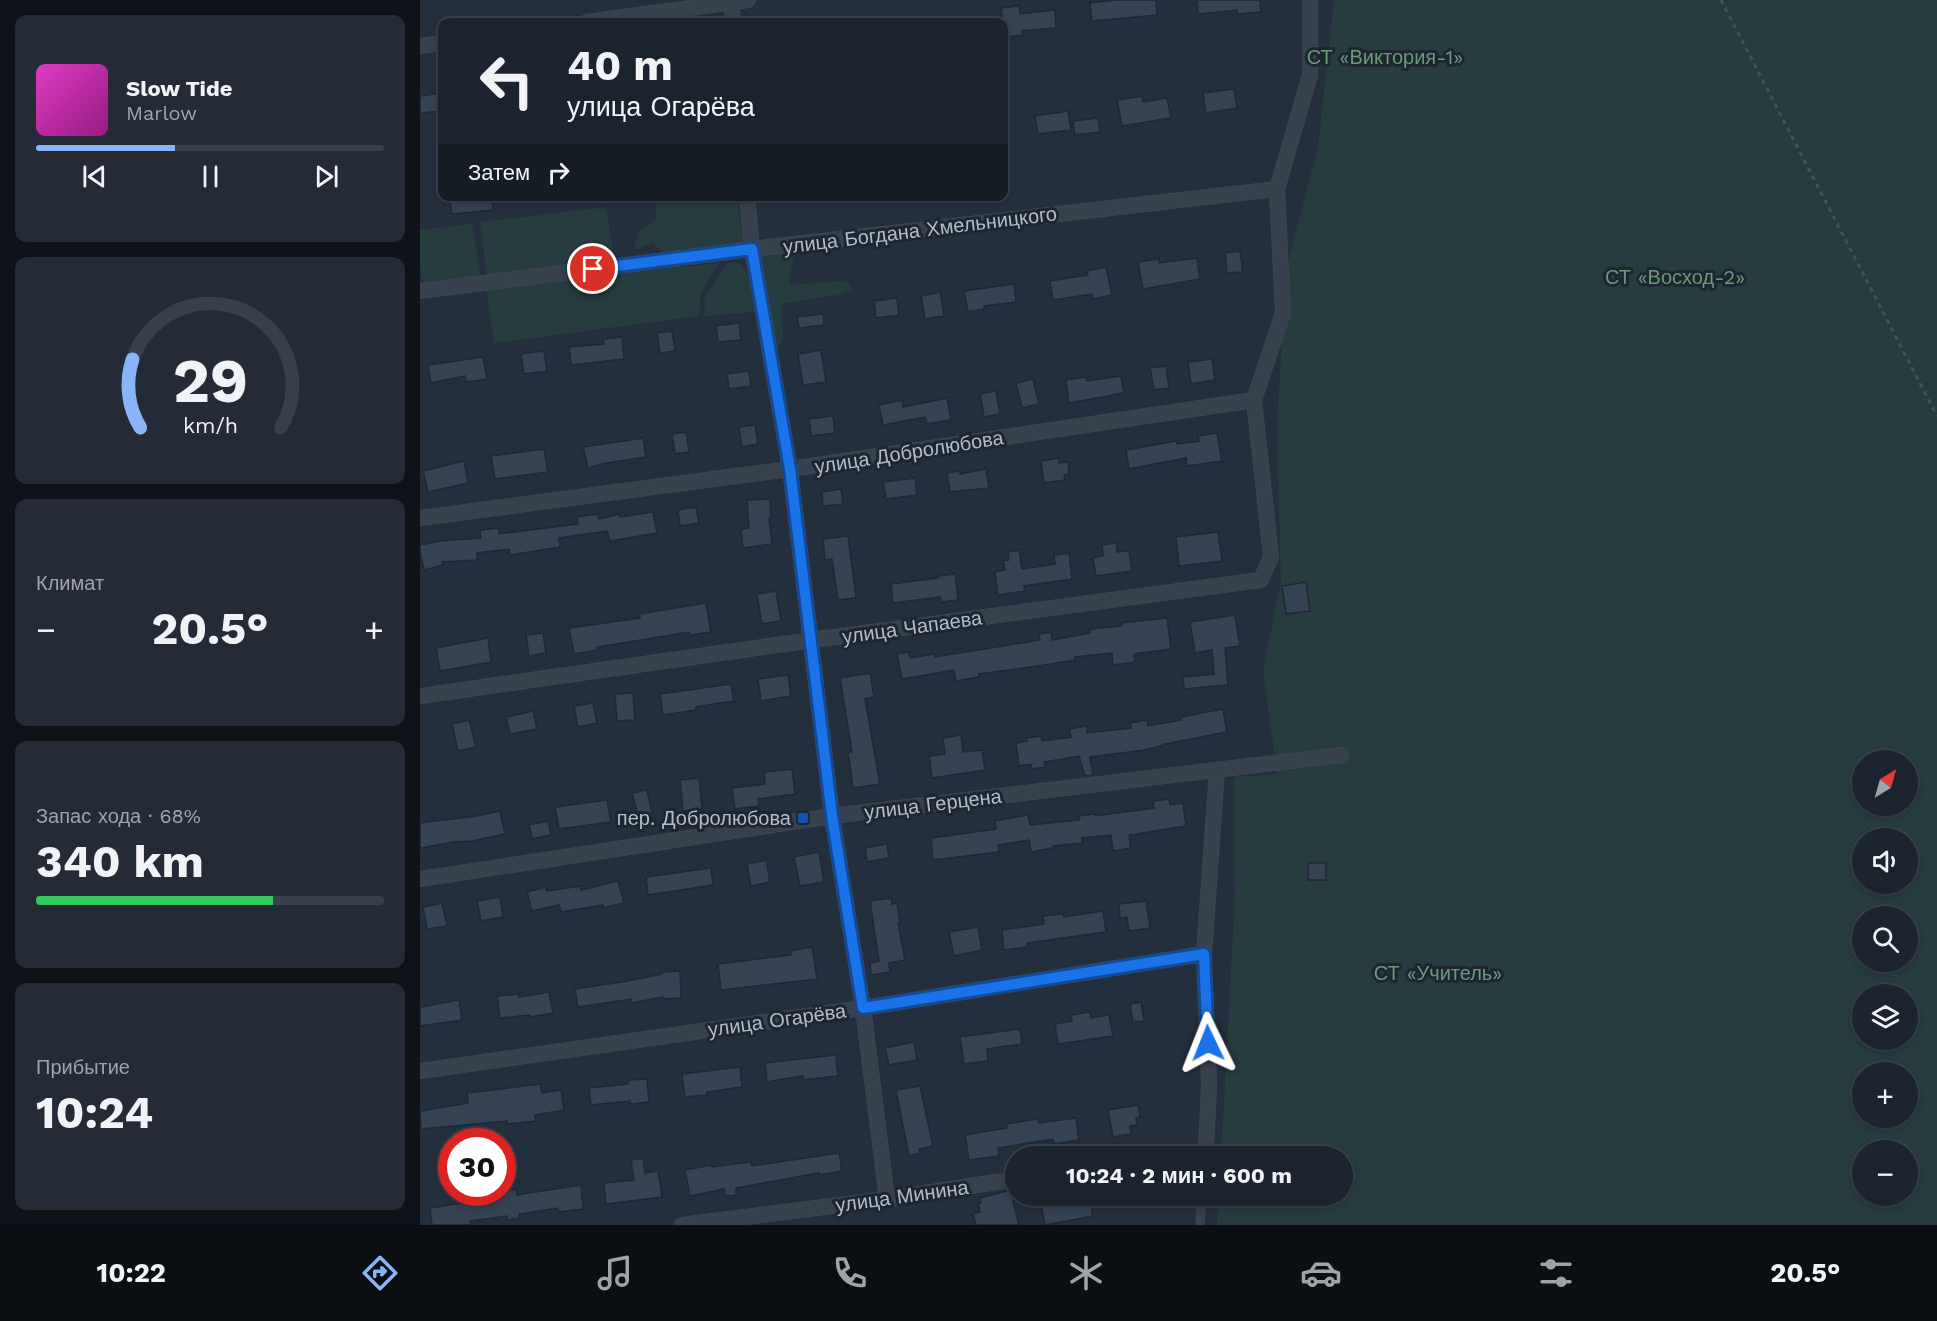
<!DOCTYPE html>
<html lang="ru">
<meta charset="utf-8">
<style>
:root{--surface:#1b232e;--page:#242b36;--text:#f1f3f6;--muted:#a0a4aa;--line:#39404a;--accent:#8ab4f8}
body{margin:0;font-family:"Work Sans",sans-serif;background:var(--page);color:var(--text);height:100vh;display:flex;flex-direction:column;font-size:22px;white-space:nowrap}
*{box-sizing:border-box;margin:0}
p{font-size:20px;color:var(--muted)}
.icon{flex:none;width:33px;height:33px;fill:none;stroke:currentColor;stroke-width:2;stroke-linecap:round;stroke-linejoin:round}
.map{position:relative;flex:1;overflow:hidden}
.details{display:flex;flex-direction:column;gap:15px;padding:15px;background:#0f1319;width:420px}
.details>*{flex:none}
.top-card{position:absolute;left:18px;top:18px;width:570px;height:183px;border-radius:12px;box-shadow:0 3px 9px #0003,0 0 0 2px var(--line);background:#1b232e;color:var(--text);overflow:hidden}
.needle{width:39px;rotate:37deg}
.buttons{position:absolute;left:1432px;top:750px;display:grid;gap:12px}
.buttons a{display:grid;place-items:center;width:66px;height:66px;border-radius:50%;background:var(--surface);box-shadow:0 3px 9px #0003,0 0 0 2px var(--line);font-size:30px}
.speed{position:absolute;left:18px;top:1128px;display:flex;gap:12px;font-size:30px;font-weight:700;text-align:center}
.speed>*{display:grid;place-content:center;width:78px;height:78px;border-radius:50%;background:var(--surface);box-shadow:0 3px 9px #0003,0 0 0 2px var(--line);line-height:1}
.speed .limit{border:9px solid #d22;background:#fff;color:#111}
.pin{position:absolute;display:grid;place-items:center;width:51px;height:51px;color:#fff;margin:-26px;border:3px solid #fff;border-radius:50%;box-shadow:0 2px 6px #0007}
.me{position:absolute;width:66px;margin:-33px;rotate:358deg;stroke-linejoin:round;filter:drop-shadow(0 0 4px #0008)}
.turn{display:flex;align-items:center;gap:21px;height:126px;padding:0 30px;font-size:27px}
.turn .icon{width:78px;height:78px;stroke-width:2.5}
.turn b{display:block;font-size:42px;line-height:51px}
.then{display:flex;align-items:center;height:57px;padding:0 30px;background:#0003;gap:12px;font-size:22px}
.big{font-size:45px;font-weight:700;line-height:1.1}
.details .widget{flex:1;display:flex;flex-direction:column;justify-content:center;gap:9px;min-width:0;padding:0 21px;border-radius:12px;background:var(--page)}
.details .dial{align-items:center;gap:0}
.dial svg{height:156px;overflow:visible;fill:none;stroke:var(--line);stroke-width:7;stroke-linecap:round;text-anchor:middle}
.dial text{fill:var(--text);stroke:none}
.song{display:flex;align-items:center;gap:18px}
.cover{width:72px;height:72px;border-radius:9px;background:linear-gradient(135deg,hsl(310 70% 55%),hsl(310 70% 35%))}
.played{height:6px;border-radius:3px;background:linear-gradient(90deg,var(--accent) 40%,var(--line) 40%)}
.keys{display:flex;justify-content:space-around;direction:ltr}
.heat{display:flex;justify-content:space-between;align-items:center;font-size:33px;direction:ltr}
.charge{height:9px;border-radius:4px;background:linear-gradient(90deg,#34c759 68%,var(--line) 0)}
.trip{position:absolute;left:585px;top:1146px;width:348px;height:60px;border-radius:30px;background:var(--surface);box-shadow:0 3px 9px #0003,0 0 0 2px var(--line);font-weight:700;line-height:60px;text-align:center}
.menu{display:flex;height:96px;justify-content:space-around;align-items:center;background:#0b0e12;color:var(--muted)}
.menu .icon{width:42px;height:42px}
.menu .current{color:var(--accent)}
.menu b{font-size:27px;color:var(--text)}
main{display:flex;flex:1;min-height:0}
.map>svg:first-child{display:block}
</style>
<main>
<section class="details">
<div class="widget">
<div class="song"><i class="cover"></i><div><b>Slow Tide</b><p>Marlow</p></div></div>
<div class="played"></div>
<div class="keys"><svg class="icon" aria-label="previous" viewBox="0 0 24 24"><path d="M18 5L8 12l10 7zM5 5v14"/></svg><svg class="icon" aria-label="pause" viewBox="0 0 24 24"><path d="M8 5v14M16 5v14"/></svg><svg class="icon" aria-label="next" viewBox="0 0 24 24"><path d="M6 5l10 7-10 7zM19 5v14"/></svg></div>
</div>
<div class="widget dial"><svg viewBox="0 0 100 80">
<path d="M14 69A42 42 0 1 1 86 69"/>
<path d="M14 69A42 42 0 0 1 10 34" stroke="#8ab4f8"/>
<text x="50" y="56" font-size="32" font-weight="700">29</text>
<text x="50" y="72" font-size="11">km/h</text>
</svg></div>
<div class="widget"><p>Климат</p>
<div class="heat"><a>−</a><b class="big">20.5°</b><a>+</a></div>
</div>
<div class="widget"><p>Запас хода · 68%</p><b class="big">340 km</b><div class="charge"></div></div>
<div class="widget"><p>Прибытие</p><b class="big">10:24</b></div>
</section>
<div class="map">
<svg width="1517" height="1225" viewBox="0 0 1517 1225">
<rect width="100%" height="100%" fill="#242f3e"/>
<path fill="#263c3f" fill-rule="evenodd" d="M914 0H1517V1225H797L799 1196H922V1156H801L815 898 814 777 857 774 843 670 861 581 857 431 865 274 898 147ZM1443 760H1488V806H1443ZM1443 838H1488V884H1443ZM1443 916H1488V962H1443ZM1443 994H1488V1040H1443ZM1443 1072H1488V1118H1443ZM1443 1150H1488V1196H1443Z
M261 196 317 197 324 245 247 255 232 243 214 250 218 233 237 217 234 199Z
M186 207 195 261 67 278 60 222Z
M52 224 61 278 4 286 0 265V230Z
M374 252 369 285 426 281 433 290 417 295 361 304 363 335 359 347 351 343 337 253Z
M299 263 281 293 279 316 74 343 66 287Z
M307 263H320L329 275 334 312 284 316 285 298Z"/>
<path fill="#364354" stroke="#1f2835" stroke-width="1.5" d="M696 0H736L737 15 672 21 670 3Z
M777 0H840L841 12 817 14V10L778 14Z
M599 6 600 14 635 10 636 28 602 31 603 35 585 37 581 8Z
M814 89 817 108 786 113 783 93Z
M22 93V111L0 113V96Z
M722 96 723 102 747 98 751 118 702 126 697 100Z
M648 111 651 130 618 134 615 116Z
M678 118 680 132 655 135 653 121Z
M29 196H71L73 210 32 214Z
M820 251 823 272 807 273 805 253Z
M777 258 780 279 723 289 718 262 739 259V263Z
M686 267 692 295 673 299 672 294 633 300 630 281 668 275 667 271Z
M594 284 596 302 564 306V309L548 312 544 291Z
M520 292 524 316 505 319 501 296Z
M477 298 479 315 456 318 454 301Z
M403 314 404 325 379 328 377 317Z
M319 323 321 340 298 342 296 326Z
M252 331 255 351 240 353 237 333Z
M202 337 204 359 151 365 149 347 184 344 183 339Z
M401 350 406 382 383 385 378 354Z
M124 351 127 371 104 374 101 354Z
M63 357 67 379 46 382 45 376 11 383 8 365Z
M792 359 795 380 771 384 768 362Z
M746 366 749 388 734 390 730 368Z
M329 371 331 386 309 389 307 374Z
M701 376 704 393 649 403 646 380 666 377 667 381Z
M613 379 619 404 602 408 596 383Z
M576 391 580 414 564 417 560 394Z
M527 398 531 420 507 424 505 417 463 425 459 405 482 400 483 407Z
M413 416 415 433 391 436 389 419Z
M335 425 338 444 322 447 319 427Z
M266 432 269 452 255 454 252 434Z
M797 433 802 461 767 466 766 458 709 469 706 450 756 441 757 444 779 441 778 436Z
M223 438 226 457 187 463 168 468 163 447Z
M124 449 128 472 75 479 71 456Z
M639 458V463L648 462 649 474 644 475 645 480 624 483 621 461Z
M44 461 48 483 8 492 3 471Z
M566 469 569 488 530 492 527 473 540 471V474Z
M495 478 497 495 466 499 463 482Z
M421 489 423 504 403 506 402 492Z
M350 499 351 518H349L352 544 323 548 321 529 329 528 327 500Z
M276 507 279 523 260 526 258 510Z
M233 512 237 533 190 541 187 531 139 538 140 547 90 555 89 549 57 553V560L22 562 23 565 4 570 0 551V545L20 541 61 538 60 530 79 528V534L158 524 157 517 178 514 179 519 199 514 200 517Z
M798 532 802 561 759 566 756 537Z
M428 536 436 598 418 600 412 559 405 560 403 539Z
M696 543 697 552 709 551 712 571 676 576 673 558 683 556 682 545Z
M599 550 602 569 635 564 634 555 649 553 652 579 604 586 605 591 578 595 575 572 585 570 583 561 589 560 588 552Z
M535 574 538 600 521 602 520 597 473 603 471 584 518 578V576Z
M886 582 890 611 866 614 862 586Z
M356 591 361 621 342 624 337 594Z
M286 603 291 632 270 635 269 632 177 647 178 650 154 654 149 628 220 618 219 614Z
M815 615 820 646 805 648 808 685 764 689 763 677 794 674 792 650 775 653 770 622Z
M747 618 751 649 714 654 715 662 693 665 692 653 655 657V660L625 665 559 674V677L536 681 534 670 482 679 477 654 489 652 490 658 514 654 515 657 620 640 619 634 631 632 632 640 670 633V629L702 626V623Z
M123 633 126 653 109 656 106 635Z
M68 638 71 662 20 671 16 648Z
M450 673 454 697 445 699 460 784 433 788 428 752H432L420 678Z
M368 675 371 696 341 701 338 679Z
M311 684 314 701 276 707V710L243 715 240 694Z
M213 693 215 720 197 721 195 694Z
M173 703 177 723 158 727 154 706Z
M803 709 807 732 744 744V745L725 750 670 757 673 775 665 776 659 756 624 762 625 767 612 769 611 764 599 766 596 743 607 741V738L621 736 622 741 651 737 649 729 667 726V733L711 728 710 723 727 720 728 726 761 720V717Z
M113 711 117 729 90 734 86 717Z
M49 720 56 747 38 751 32 724Z
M541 735 543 752 562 750 565 770 512 778 509 756 525 754 523 738Z
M372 769 375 794 338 799 339 806 315 809 312 788 345 784 344 772Z
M279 778 282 809 263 811 260 780Z
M227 790 232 813 218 816 212 793Z
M749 799 750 805 763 803 766 826 709 835 711 848 693 851 691 835 662 838V843L633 846V848L611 852 609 840 578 845 579 852 513 860 511 838 576 829 575 821 608 815 610 825 659 820V816L675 814V816L734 808 733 801Z
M187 800 191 822 139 829 135 807Z
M80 811 85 834 52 841 34 842 0 848V823L56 816Z
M128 821 131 835 112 839 109 825Z
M467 844 469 858 447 862 445 848Z
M399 852 404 882 380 886 374 857Z
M346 860 350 882 331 886 327 864Z
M888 863H906V880H888Z
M291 868 293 885 228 895 226 877Z
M198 881 204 903 183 908V905L141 912 139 905 112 911 107 892 126 887 127 891 161 886V890Z
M80 897 83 917 61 921 57 901Z
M471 898 472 904 477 903 480 923H478L485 960 469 963 470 972 451 975 450 963 459 961 450 901Z
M726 901 730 928 709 931 707 917 700 918 699 904Z
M22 903 27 926 7 929 3 907Z
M683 911 686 932 607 943V947L584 950 582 930 624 924 623 916 643 914 644 917Z
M558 927 562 950 534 956 529 932Z
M392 947 397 979 301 990 298 964 371 955 370 951Z
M260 971 261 998 244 999 243 997 211 1003V999L158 1007 155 989 208 981 242 974V972Z
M129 992 133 1013 110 1017V1015L80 1018 77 996 99 994V997Z
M39 1000 42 1020 0 1026V1007Z
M721 1002 724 1021 713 1022 710 1004Z
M670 1012 671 1018 689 1015 693 1036 638 1044 635 1024 652 1021 651 1015Z
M600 1029 602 1044 567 1049 568 1061 544 1064 540 1037Z
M494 1042 497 1060 469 1065 465 1048Z
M416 1055 418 1076 383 1080V1076L347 1082 345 1063Z
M320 1067 322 1087 287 1092V1095L265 1097 262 1074Z
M227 1079 229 1102 210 1104V1101L171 1105 169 1088 208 1084V1080Z
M120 1084 122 1093 141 1090 144 1110 115 1115 116 1121 87 1124V1121L1 1129 0 1111 48 1103 47 1093Z
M500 1086 513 1146 499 1149 500 1153 489 1156 476 1090Z
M718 1105 720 1117 716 1118 717 1125 710 1126 711 1134 693 1137 688 1110Z
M656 1118 659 1140 634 1144 633 1139 578 1148 579 1156 549 1160 545 1135 587 1128 586 1124 618 1119 619 1123Z
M419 1153 422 1171 399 1175V1173L316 1188V1195L305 1196 304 1189 270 1196 265 1170 292 1165V1167L331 1162 332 1166Z
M223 1158 225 1173 238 1171 242 1197 186 1204 184 1183 214 1180 211 1160Z
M161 1185 163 1209 139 1212 138 1208 99 1214 100 1218 87 1220V1216L50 1221 51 1225H12L10 1208 83 1197V1191L96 1189 97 1195Z
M590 1190 599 1225H556L553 1214 560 1212 558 1204 561 1203 560 1198Z
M625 1196H669L673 1216 625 1225 621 1204 626 1203Z"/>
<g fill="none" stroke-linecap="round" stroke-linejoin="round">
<g stroke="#414a57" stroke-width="9">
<path id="service" d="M780 1225 782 1196"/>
</g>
<g stroke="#414a57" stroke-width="16">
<path id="minor" d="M311 0 313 22
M167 22 328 0
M0 46 22 43
M327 196 332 249 370 469 412 816 443 1008 467 1199
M0 291 332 249 857 189
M0 518 370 469 834 400
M0 696 392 640 841 580 851 557 834 400 863 313 857 189 890 75V0
M0 879 412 816 921 755
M0 1071 443 1008 784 954
M747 1156 786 1151V1148L789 1087 784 954 797 770
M262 1225 467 1199 596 1179"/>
</g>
<path stroke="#3f5557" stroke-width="3" stroke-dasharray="4.5 4.5" stroke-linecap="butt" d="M1301 0 1517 416"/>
<use href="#service" stroke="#38414e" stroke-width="8"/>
<use href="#minor" stroke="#38414e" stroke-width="15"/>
</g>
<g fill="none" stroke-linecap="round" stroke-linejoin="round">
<g stroke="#114b97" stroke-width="15">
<path id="route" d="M173 269 332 249 370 469 412 816 443 1008 784 954 788 1043"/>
</g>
<use href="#route" stroke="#1a73e8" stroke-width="10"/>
</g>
<rect fill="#1a4fb4" stroke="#1d2633" stroke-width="2" x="377" y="812" width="12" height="12" rx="3"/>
<g text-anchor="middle" stroke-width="6" stroke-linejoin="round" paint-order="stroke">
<g font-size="20" fill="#6b9a76" stroke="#1d2633">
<text x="965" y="64">СТ «Виктория-1»</text>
<text x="1255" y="284">СТ «Восход-2»</text>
<text x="1018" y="980">СТ «Учитель»</text>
</g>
<g font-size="20" fill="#b4bcc9" stroke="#1d2633">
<text transform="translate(500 230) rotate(-7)" y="7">улица Богдана Хмельницкого</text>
<text transform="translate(489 452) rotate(-9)" y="7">улица Добролюбова</text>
<text transform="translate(492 627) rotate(-8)" y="7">улица Чапаева</text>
<text transform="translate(513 804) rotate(-7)" y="7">улица Герцена</text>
<text transform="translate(357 1020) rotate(-8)" y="7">улица Огарёва</text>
<text transform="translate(482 1196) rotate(-8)" y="7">улица Минина</text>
</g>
<g font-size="20" fill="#b4bcc9" stroke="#1d2633" text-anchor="end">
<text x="371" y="825">пер. Добролюбова</text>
</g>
</g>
</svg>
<div class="buttons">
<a><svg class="needle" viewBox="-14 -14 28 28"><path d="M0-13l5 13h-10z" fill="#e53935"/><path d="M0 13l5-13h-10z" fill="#a0a4aa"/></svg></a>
<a><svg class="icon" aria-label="sound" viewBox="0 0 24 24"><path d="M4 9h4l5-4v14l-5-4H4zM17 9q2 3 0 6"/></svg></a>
<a><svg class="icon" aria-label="search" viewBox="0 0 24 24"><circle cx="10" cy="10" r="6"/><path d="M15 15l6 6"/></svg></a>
<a><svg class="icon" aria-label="layers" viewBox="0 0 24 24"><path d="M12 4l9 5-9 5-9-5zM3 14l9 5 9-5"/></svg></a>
<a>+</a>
<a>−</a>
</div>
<div class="speed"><div class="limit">30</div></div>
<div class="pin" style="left:173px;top:269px;background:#d93025"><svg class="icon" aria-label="arrive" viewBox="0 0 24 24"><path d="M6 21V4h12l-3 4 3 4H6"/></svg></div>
<svg class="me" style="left:788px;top:1043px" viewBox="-20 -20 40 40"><path d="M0-17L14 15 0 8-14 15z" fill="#1a73e8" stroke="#fff" stroke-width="4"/></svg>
<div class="trip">10:24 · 2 мин · 600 m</div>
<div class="top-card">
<div class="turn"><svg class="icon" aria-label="left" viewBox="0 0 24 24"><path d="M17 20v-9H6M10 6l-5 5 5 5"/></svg><div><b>40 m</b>улица Огарёва</div></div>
<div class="then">Затем<svg class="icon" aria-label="right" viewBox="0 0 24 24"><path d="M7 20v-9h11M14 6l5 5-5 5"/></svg></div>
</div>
</div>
</main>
<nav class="menu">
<b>10:22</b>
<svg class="icon current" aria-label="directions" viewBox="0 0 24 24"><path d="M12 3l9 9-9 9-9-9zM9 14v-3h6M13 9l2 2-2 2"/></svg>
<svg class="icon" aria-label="music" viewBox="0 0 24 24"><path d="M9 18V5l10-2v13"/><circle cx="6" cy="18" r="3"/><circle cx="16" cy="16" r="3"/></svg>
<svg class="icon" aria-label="phone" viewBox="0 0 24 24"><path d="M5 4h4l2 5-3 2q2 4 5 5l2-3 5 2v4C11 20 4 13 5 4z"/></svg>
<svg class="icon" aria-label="climate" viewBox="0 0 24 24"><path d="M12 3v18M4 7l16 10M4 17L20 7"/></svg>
<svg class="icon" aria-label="car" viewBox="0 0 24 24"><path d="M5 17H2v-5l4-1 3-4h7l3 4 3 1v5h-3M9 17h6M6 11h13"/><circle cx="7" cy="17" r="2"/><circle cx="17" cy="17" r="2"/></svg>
<svg class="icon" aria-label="filters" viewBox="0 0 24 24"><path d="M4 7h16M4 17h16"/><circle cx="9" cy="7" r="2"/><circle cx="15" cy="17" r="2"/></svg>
<b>20.5°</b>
</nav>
